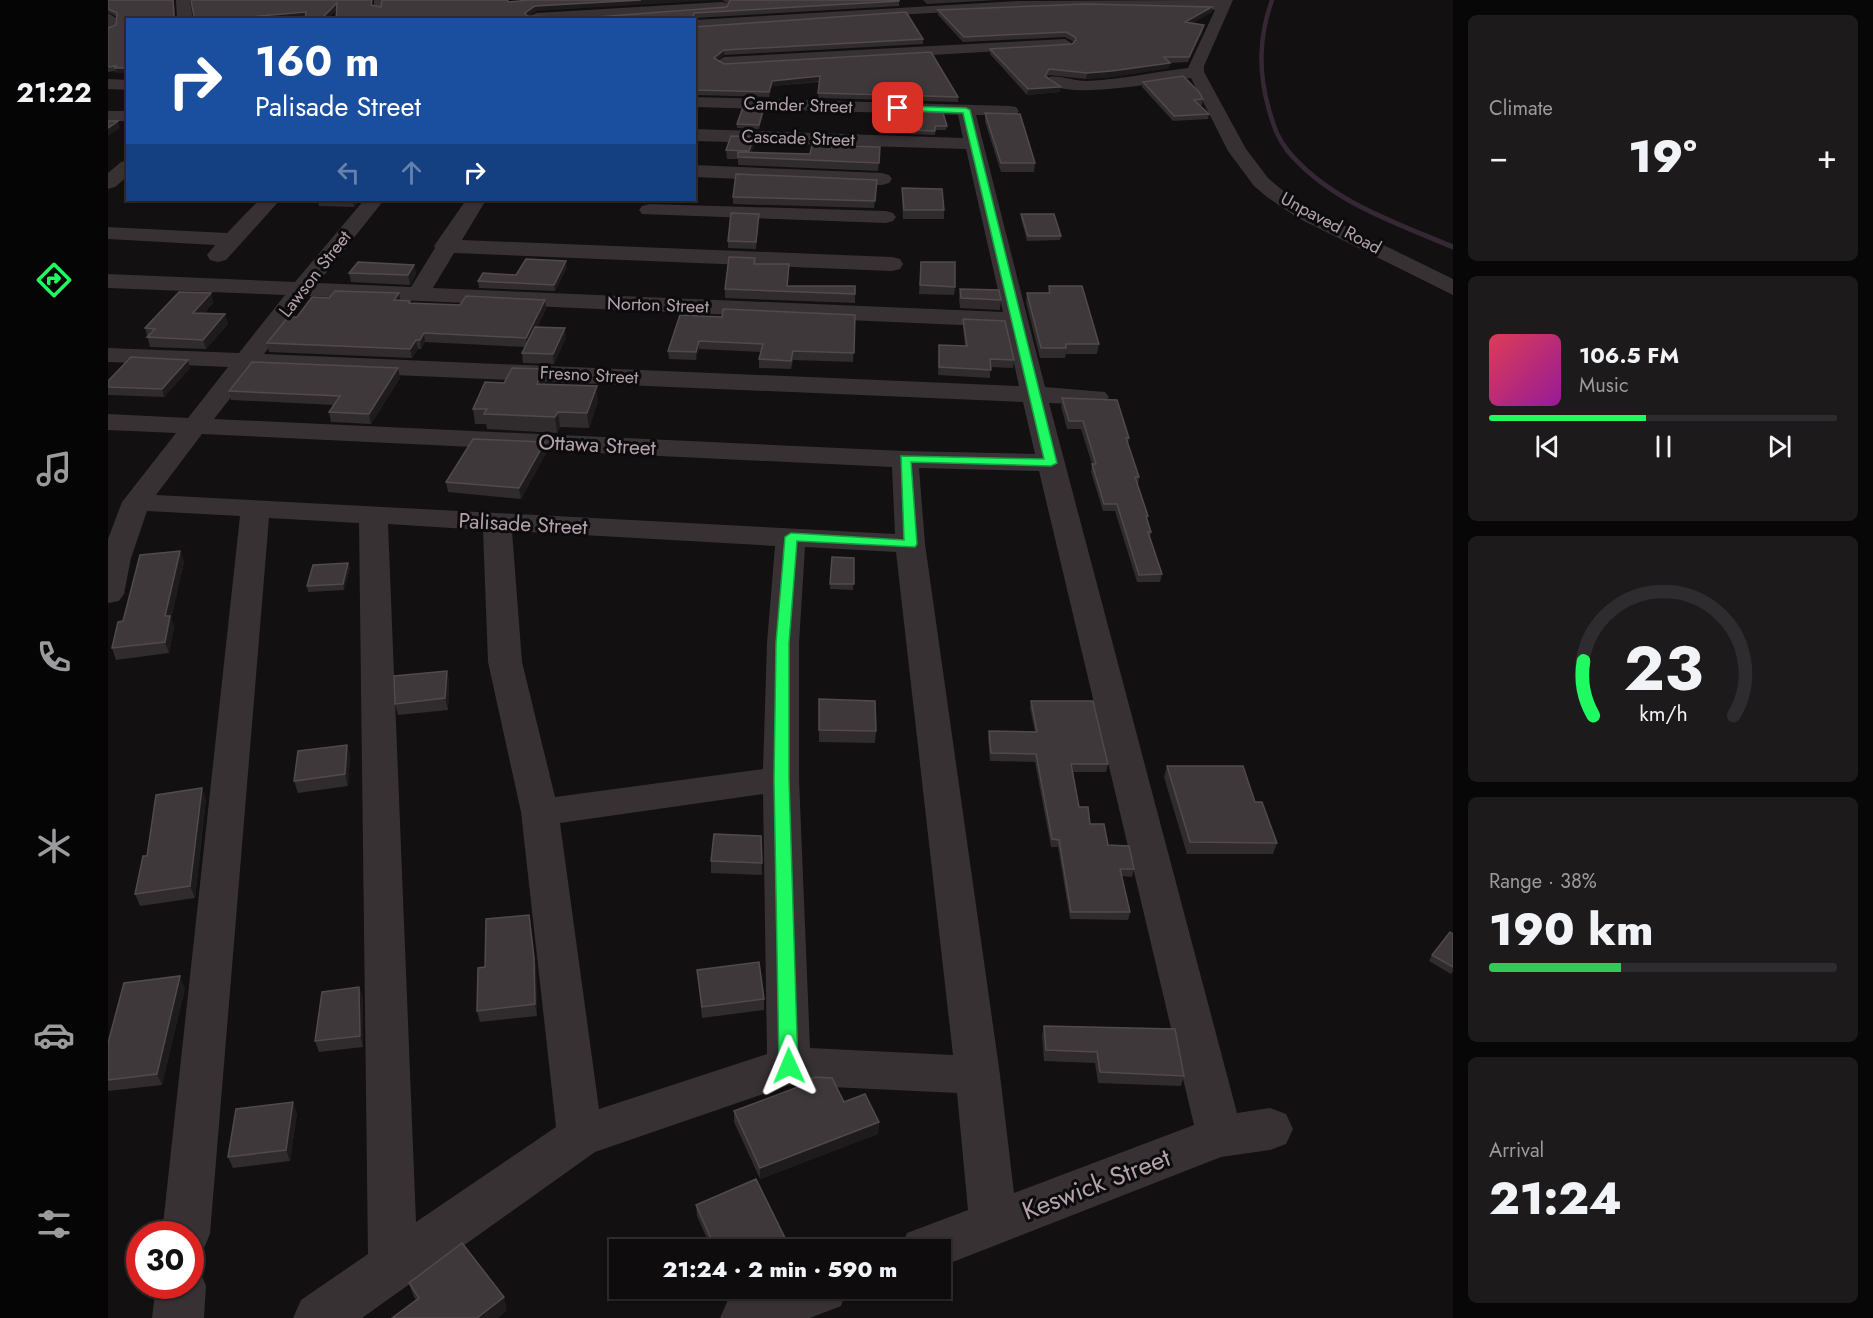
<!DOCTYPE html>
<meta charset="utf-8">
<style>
:root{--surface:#0e0c0d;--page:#1c1a1b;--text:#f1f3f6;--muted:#9b9b9d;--line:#2e2c2e;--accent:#20fa62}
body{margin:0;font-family:Jost,sans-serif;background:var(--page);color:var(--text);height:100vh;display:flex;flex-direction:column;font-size:22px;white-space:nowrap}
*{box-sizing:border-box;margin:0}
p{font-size:20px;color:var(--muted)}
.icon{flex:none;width:33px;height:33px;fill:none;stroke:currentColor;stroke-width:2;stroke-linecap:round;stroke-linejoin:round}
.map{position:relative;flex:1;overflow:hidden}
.panel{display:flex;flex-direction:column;gap:15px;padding:15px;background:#080707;width:420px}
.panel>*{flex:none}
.top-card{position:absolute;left:18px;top:18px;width:570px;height:183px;border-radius:0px;box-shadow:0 2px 4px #0004,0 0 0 2px var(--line);background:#1a4fa0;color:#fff;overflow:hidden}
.speed{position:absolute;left:18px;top:1221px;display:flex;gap:12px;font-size:30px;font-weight:700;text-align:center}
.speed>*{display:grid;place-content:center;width:78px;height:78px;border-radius:50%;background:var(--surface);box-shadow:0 2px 4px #0004,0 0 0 2px var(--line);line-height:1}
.speed .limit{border:9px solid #d22;background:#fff;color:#111}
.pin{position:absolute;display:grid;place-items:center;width:51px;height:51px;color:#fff;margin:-26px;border-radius:12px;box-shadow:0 3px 9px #0006}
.me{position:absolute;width:66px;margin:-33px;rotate:359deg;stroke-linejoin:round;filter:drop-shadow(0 0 4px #0008)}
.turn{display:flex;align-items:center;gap:21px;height:126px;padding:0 30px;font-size:27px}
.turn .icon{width:78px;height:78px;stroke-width:2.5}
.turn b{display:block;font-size:42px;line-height:51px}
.lanes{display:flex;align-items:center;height:57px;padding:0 30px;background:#0003;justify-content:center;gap:30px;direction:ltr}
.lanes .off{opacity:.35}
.big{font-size:45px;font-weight:800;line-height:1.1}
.panel .tile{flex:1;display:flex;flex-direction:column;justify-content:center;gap:9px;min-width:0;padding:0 21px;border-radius:9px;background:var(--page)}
.panel .dial{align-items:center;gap:0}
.dial svg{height:156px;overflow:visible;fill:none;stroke:var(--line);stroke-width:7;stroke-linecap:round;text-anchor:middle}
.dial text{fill:var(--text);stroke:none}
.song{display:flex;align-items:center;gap:18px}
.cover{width:72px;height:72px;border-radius:9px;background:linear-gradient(135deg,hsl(350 70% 55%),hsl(300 70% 35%))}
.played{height:6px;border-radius:3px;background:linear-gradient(90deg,var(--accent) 45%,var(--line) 45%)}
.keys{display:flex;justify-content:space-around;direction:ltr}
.heat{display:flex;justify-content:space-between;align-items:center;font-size:33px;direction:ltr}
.charge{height:9px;border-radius:4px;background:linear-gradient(90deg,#34c759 38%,var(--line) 0)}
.trip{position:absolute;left:501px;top:1239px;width:342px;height:60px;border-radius:0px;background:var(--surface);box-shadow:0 2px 4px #0004,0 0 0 2px var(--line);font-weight:800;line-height:60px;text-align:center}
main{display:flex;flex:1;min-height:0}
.tab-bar{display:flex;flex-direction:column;width:108px;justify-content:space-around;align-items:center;background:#060505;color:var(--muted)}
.tab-bar .icon{width:42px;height:42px}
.tab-bar .on{color:var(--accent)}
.tab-bar b{font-size:27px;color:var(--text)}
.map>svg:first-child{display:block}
</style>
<main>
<nav class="tab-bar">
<b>21:22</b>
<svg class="icon on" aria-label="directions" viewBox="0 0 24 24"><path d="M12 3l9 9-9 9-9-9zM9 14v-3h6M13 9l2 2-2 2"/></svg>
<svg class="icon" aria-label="music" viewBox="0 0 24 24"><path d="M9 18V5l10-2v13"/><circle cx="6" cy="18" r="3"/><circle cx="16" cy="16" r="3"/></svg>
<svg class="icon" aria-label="phone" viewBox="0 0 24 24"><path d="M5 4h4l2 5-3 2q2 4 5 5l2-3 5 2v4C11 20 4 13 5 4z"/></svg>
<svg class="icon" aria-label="climate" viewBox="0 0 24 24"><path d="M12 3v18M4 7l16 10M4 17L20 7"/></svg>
<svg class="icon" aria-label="car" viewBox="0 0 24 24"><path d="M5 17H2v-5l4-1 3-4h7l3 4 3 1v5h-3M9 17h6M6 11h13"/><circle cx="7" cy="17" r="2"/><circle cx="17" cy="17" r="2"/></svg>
<svg class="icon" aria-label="filters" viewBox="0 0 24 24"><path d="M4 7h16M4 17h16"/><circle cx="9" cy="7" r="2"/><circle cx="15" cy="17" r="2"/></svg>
</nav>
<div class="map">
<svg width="1345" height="1318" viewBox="0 0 1345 1318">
<rect width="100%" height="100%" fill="#121011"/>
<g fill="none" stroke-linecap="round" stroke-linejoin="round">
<path stroke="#362735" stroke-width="4.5" d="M1164 0C1151 37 1150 71 1161 110 1166 126 1169 138 1180 151"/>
<path stroke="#362735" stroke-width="5" d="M1179 150C1221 201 1286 222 1345 247"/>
<path fill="#373134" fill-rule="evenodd" d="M266 0H274L273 10 266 8Z"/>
<path fill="#373134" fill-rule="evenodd" d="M68 0H82L85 20H69Z
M1089 0H1125L1096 66V72L1138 149 1160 178 1173 189 1202 209 1345 279V295L1188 217 1159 197 1146 186 1120 151 1083 78C1056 81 954 102 939 81L941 77C952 75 965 81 978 81 1011 80 1046 72 1080 68L1107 10C934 0 759 18 586 29V20L910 1Z
M614 2 619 3 621 6 619 9 475 20 420 18 428 13Z
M0 13 8 18V28L0 33Z
M957 39 965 44 963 47 616 67 608 62 616 57Z
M0 79 20 80V90L0 89Z
M586 97 902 106 908 107 911 111 908 115H868L937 387 997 392 1001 397 997 402 988 405 941 403 1129 1113 1162 1108 1178 1114 1185 1129 1178 1144 1162 1150 1113 1157 832 1267V1250H792L799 1233 860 1210 849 1093 681 1085 487 1152 254 1318H185L193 1300 260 1254 251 523 161 518 102 1234 95 1250 82 1256V1234H54L132 516 39 511 23 558 16 594 11 601 0 603V539L14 502 68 433 0 430V414L80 418 120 367 0 362V348L131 353 177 295 0 288V274L187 282 256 200H276L210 283 303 287 327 248 326 246 358 200H378L354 240 784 257 792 259 795 264 792 269 784 271 346 253 325 288 895 312 858 149 586 141V129L855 138 850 115 586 107ZM200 296 898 327 911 386 156 354ZM145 369 915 402 927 454 797 451 106 419ZM94 434 784 467 787 534 48 495ZM811 468 931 471 1086 1125 906 1193 892 1075 817 544ZM280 524 375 530 380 662 413 812 448 1127 308 1222ZM404 531 667 546 659 643 655 769 447 797 414 662ZM697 547 788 552 845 1055 702 1048 691 779V643ZM655 794 659 1054 491 1109 452 823Z
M0 111H20V121H0Z
M20 160V176L7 187 0 189V173L13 162Z
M586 165 774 173 781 175 784 179 781 183 774 185 586 177Z
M151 200H172L118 260 110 262 102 260 99 255 107 245 0 239V227L119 233Z
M541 204 778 211 785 213 788 217 785 221 778 223 534 214 531 210 534 206Z
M82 1265 91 1269 98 1286 96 1318H44L48 1286H82Z
M648 1288H740L733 1306 702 1318H612L620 1300Z"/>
</g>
<path fill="#302c2e" d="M0 0H66L67 17H86L264 5 273 7 400 1 401 2 428 11 421 16 475 18 619 7 621 4 614 0H791V6L586 18 228 20 229 9 218 20 197 17 20 20V73H8L7 71 0 72V28L8 25 9 17 0 12Z
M815 0H889L819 4Z
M830 10 1104 12 1084 23 1095 31 1080 62 1061 63V68L1003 77 978 79 941 75 939 77 952 92 919 95 882 54V49L964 44 966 42 957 37 855 42 830 15Z
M586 27 815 39V44L616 55 609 60 616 64 850 97V102L710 98 712 82 664 86 661 97 586 95Z
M1035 82 1095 99 1094 105H1091L1101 114 1100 119 1065 121 1034 87Z
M656 111 651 129 629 128V124Z
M805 112 839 126 838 130H827V135L803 134Z
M877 113 927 163 926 172H893L877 122Z
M646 137V145L643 153 702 154H772L770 171 630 165V159H619L618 150Z
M769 180 766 208 625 204V197Z
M794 188 836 210V219H795L794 197Z
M210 200H252L246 207 211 206Z
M651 214 648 249 620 248V241Z
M913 214 953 236 952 240 919 241 913 218Z
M647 258V264H681L680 286H747V303L617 298V289Z
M813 262 847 287 846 295 811 294Z
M306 265 308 274 302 285 243 282 241 273Z
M459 267 447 291 371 288 370 281Z
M941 286 991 344 989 354H958L957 358H932L918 302 919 293H940Z
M852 289 893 300 892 310 852 308 851 299Z
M103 293 105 303 96 313 117 314 120 324 98 349 42 347 37 328Z
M293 300 303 303 352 305 437 300 438 309 429 327 458 338 446 364 415 363 414 353 417 347 317 342 313 349H310L304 358 161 352 159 343 189 317Z
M747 315 745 362 685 360 683 369 651 368V359L653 352 591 349 588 360 561 359 560 351 614 317Z
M855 319 906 360 905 368 882 367V378L830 375 831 345 857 346 855 327Z
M82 368 56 397 0 395V381Z
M292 378 263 424 223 422 221 412 226 405 123 400 121 391Z
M437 384 490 401 481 428 452 427 449 433 379 429 378 424H367L365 409Z
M954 398 1021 438 1020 445 1031 477 1030 485 1040 516 1039 519 1043 532 1042 538 1054 574 1052 582H1029L1007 511H995L983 472 984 464 973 429H959L953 406Z
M437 442 438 453 413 499 340 492 338 482Z
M72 551 76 562 63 619 66 627 61 653 8 660 4 648 15 621Z
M724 557 746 558 745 590 722 589Z
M240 563 242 568 236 590 200 592 199 586Z
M339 671 341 682 340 710 290 715 287 704Z
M711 699 768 731 767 743 711 742Z
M923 701 1000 764 998 772H965L971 807 982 824 1000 845 1026 869 1024 877 1014 876 1022 912 1020 920 962 919 950 847H943L927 762 882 761 880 738 881 731 927 732 922 708Z
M239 745 242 756 240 786 190 793 186 781Z
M1059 766 1147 802 1169 843 1165 854H1079L1056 777Z
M98 799 87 898 32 906 27 894 39 856Z
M653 836 654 875 603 873V861Z
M421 915 428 969 429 1016 372 1022 369 1011 377 967Z
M1345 934V971L1343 974 1321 961 1324 955Z
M589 970 656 999V1010L594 1018Z
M251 987 255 999V1047L211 1052 207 1041Z
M77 988 54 1085 0 1091V1043Z
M936 1026 1076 1076 1073 1086 990 1083 987 1063 936 1061 934 1036Z
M689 1084 736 1102 771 1122 770 1134 652 1179 626 1122V1111L689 1087Z
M189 1113 182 1161 125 1168 120 1157Z
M588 1205 681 1246V1250H604L589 1216Z
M301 1283 399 1310 390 1318H284L308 1300 306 1297Z"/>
<path fill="#1e1b1c" d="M533 0H610L428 11 418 18 417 13 427 6Z
M229 3 230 8 218 20H212Z
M1104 7V12L1077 27V22Z
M198 12 199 17 168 20H139V17Z
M1096 25 1095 31 1080 62 1081 57Z
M616 50V55L606 63V58Z
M1062 63 1061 68 1003 77 978 79 979 73Z
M7 68H20V73H8Z
M712 76V81L664 86 661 97V92L664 81Z
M953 87 952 92 919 95 920 89Z
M656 107V111L651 129V125Z
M10 121 12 128 0 136V128Z
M646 137V145L641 157V151Z
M246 200H252L246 207 244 201Z
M458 261 459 267 447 291 446 285Z
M306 265 308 274 302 285 300 275Z
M103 293 105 303 88 322 85 313Z
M291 293 293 302 286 300Z
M437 300 438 309 419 347 418 338Z
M117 314 120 324 98 349 95 340Z
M457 328 458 338 446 364 445 354Z
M316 333 317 342 313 349 312 340Z
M308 340 310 349 304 358 302 349Z
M591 341V349L588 360V352Z
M80 360 82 368 56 397 54 389Z
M290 368 292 378 263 424 261 414Z
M436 369 437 384H429Z
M489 386 490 401 481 428 479 413Z
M450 412 452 427 449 433 447 417Z
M437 442 438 453 413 499 411 488Z
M72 551 76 562 63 619 66 627 61 653 57 642V616Z
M240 563 242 568 236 590 235 584Z
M339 671 341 682 340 710 337 698Z
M239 745 242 756 240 786 237 774Z
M94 788 98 799 87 898 82 886Z
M421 915 428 969 429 1016 427 1004Z
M72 976 77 988 54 1085 49 1074Z
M251 987 255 999V1047L252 1036Z
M185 1102 189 1113 182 1161 178 1150Z
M771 1122 770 1134 652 1179V1168Z
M396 1297 399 1310 390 1318H369Z"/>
<path fill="#3e383b" stroke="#51494d" stroke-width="1.5" d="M0 0H65L66 17H86L83 0H264L263 5 273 7 274 0H399L401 2 421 0H533L427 6 417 13 419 16 475 18 619 7 622 0H791V1L586 13 584 20H228L229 3 212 20H197L198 12 139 17V20H20V68H7L8 66 0 67V28L8 25 9 13 0 9Z
M978 4 1104 7 1077 22 1096 25 1081 57H1056L1062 63 1004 71 979 73 941 69 937 76 953 87 920 89 882 49 964 44 968 40 967 37 958 32 856 37 830 10Z
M798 12 815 39 616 50 606 58 616 64 823 52 850 97 710 93 712 76 664 81 661 92 586 90V27Z
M1075 76 1091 92 1095 99 1086 100 1101 114 1066 116 1035 82Z
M635 107H656L651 125 629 124Z
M805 112 835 113 839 126H827V131L803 130Z
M877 113 912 114 927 163H893Z
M0 121H10L0 128Z
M623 136 646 137 641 151 618 150Z
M704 145 772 147 771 163 630 157V152L702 154Z
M628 174 769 180 767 201 625 197Z
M794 188 834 189 836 210H796Z
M623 213 651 214 648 242 620 241Z
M913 214H946L953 236H920Z
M621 257 647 258 646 264H681L679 286H747V294L617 289Z
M418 259 458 261 446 285 370 281 375 273 408 275Z
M250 262 306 265 300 275 241 273Z
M813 262H847V287L812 285Z
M941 286H974L991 344H958V348H933L919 293H942Z
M852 289 891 290 893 300 853 298Z
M227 291 291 293 286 300 302 301 301 303 352 305 358 296 437 300 418 338 316 333 312 340H308L302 349 159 343 180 317H189L204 297 221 298Z
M71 292 103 293 85 313 117 314 95 340 39 337 47 329 37 328Z
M615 309 747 315 746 353 685 351 683 361 651 359 655 344 591 341 588 352 560 351 572 315 614 317Z
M855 319 897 321 906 360 882 359 883 370 831 367V345L859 346Z
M427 327 457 328 445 354 414 353Z
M23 357 80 360 54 389 0 387V381Z
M144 362 290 368 261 414 221 412 232 396 121 391Z
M404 368 436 369 429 384 489 386 479 413 450 412 447 417 376 414 379 409H365L377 382 396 383Z
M954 398 1009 400 1021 438H1018L1031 477H1027L1040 516H1038L1043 532H1040L1054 574 1031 575 1009 504H996L984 464H988L975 421H961Z
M365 439 437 442 411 488 338 482Z
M72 551 57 616H62L57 642 4 648 10 622 15 621 32 555Z
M724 557 746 558V584H722Z
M240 563 235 584 199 586 205 565Z
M339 671 337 698 287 704 286 676Z
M711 699 767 701 768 731 711 730Z
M923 701H985L1000 764H963L971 807H980L982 824H996L1000 845 1021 846 1026 869H1012L1022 912H963L951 840 944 839 928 754 883 753 881 731 929 732Z
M239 745 237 774 186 781 190 751Z
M1059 766H1135L1147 802H1154L1169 843 1082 842Z
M94 788 82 886 27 894 35 856H39L48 795Z
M606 834 653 836 654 863 603 861Z
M421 915 426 958 427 1004 369 1011 370 968 377 967 378 919Z
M1342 932 1345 934V967L1324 955Z
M651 962 656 999 594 1007 589 970Z
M72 976 49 1074 0 1080V1043L16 983Z
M251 987 252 1036 207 1041 214 992Z
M936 1026 1067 1029 1076 1076 992 1072 989 1052 938 1050Z
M707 1077 724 1078 736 1102 757 1094 771 1122 652 1168 626 1111 690 1087 689 1084Z
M185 1102 178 1150 120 1157 128 1109Z
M648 1179 681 1246 674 1250H608L588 1205Z
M354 1243 396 1297 369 1318H284L311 1298 301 1283Z"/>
<path fill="#20fa62" stroke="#15a240" stroke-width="1.5" d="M790 106 858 108 862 110 949 463 943 466 803 462 809 544 807 547 689 541 681 643V779L690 1066 687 1071 681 1074 674 1071 671 1066 666 779 668 643 677 537 683 533 796 540 793 456 936 459 855 113 788 110Z"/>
<g text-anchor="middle" stroke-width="6" stroke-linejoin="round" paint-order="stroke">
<g font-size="18" fill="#b4a1ad" stroke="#0d0c0c">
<text transform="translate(690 105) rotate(2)" y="6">Camder Street</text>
<text transform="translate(690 138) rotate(2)" y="6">Cascade Street</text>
<text transform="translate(1223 223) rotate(28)" y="6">Unpaved Road</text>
<text transform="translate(207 274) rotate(-52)" y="6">Lawson Street</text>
<text transform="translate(550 305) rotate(2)" y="6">Norton Street</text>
<text transform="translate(481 375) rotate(3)" y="6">Fresno Street</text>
</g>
<g font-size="21" fill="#b4a1ad" stroke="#0d0c0c">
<text transform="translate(489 445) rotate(3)" y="7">Ottawa Street</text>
<text transform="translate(415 524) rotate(3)" y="7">Palisade Street</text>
</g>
<g font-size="26" fill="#b4a1ad" stroke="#0d0c0c">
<text transform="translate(988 1184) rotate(-21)" y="9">Keswick Street</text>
</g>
</g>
</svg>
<div class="speed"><div class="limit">30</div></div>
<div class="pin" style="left:790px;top:108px;background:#d93025"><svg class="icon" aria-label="arrive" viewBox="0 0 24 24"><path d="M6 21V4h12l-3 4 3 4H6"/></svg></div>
<svg class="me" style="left:681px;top:1066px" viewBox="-20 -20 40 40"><path d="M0-17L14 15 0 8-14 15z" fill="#20fa62" stroke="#fff" stroke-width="4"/></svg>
<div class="trip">21:24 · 2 min · 590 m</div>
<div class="top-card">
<div class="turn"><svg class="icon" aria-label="right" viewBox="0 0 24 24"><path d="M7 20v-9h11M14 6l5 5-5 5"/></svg><div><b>160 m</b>Palisade Street</div></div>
<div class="lanes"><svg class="icon off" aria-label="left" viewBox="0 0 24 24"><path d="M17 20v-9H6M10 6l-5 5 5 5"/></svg><svg class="icon off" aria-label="ahead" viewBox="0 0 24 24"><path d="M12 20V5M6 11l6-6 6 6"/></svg><svg class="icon" aria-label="right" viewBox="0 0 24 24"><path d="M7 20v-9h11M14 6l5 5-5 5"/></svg></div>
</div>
</div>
<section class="panel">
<div class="tile"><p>Climate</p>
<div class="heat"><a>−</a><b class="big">19°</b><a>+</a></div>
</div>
<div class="tile">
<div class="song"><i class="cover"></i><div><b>106.5 FM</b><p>Music</p></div></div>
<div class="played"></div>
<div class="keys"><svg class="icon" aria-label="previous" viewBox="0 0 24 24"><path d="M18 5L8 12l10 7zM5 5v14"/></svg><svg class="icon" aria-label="pause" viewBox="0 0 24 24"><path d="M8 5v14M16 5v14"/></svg><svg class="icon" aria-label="next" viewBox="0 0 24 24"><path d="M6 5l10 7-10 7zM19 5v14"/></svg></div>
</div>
<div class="tile dial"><svg viewBox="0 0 100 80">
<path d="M14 69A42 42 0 1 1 86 69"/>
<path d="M14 69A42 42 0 0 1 9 41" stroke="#20fa62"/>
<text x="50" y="56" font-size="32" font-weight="700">23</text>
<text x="50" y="72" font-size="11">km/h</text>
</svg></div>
<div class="tile"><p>Range · 38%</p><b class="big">190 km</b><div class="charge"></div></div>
<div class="tile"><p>Arrival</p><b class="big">21:24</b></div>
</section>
</main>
